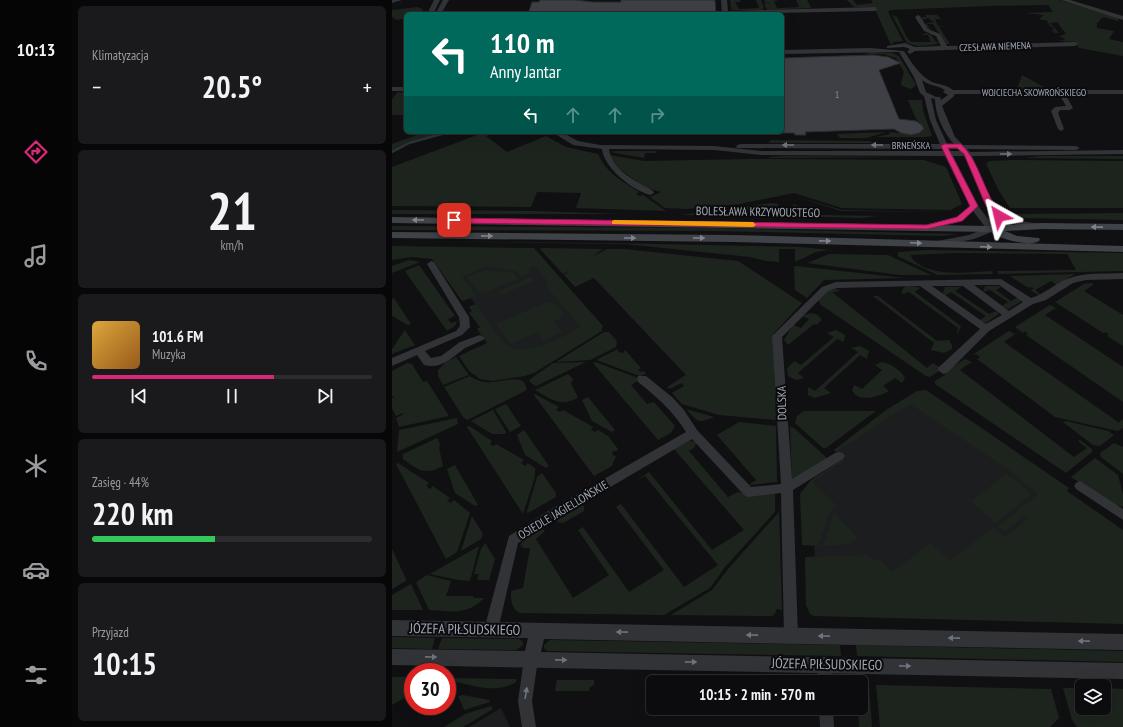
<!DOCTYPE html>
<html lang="pl">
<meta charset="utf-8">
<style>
:root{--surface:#0c0c0e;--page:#1a1a1c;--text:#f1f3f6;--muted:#9a9b9e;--line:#2c2c2e;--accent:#db2777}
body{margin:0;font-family:"PT Sans Narrow",sans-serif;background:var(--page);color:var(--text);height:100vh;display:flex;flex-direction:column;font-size:15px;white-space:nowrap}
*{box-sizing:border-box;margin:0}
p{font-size:13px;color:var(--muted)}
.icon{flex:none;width:22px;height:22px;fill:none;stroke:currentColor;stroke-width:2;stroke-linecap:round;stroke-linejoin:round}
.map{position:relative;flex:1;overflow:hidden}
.drawer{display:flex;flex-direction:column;gap:6px;padding:6px;background:#070708;width:320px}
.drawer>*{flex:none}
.hud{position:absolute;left:12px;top:12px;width:380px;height:122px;border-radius:6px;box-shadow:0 4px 16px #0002,0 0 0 1px var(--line);background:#00695c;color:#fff;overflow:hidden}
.buttons{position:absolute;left:683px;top:679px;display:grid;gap:8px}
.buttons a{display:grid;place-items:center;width:36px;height:36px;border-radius:6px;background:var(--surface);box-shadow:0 4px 16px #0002,0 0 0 1px var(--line);font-size:20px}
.speed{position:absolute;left:12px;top:663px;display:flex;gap:8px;font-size:20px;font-weight:700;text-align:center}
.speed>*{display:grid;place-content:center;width:52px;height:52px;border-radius:50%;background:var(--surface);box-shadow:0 4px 16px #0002,0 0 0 1px var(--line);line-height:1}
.speed .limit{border:6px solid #d22;background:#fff;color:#111}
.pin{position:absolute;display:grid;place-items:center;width:34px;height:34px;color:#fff;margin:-17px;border-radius:8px;box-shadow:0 2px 6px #0006}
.me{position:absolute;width:44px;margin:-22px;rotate:323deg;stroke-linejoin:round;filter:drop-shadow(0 0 3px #0008)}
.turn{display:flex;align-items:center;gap:14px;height:84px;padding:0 20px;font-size:18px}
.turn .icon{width:52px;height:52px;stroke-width:2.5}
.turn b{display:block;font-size:28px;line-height:34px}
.lanes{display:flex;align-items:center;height:38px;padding:0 20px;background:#0003;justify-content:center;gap:20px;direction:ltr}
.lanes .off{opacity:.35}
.big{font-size:30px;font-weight:600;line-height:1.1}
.drawer .widget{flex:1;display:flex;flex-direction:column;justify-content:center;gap:6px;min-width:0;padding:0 14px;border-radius:6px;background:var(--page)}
.drawer .dial{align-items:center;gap:0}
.dial b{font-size:52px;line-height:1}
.song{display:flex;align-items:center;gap:12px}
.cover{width:48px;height:48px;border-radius:6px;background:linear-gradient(135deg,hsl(40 70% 55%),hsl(30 70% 35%))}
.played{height:4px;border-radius:2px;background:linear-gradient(90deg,var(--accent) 65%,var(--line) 65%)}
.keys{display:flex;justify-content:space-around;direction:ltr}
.heat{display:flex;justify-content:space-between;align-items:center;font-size:22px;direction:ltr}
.charge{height:6px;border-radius:3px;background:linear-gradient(90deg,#34c759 44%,var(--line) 0)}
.trip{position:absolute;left:254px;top:675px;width:222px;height:40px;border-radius:6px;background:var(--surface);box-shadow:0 4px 16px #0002,0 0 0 1px var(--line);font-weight:600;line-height:40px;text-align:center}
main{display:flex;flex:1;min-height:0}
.dock{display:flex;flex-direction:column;width:72px;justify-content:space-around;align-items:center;background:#050506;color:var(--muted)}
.dock .icon{width:28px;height:28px}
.dock .selected{color:var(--accent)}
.dock b{font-size:18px;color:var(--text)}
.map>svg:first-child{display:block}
</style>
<main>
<nav class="dock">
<b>10:13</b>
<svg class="icon selected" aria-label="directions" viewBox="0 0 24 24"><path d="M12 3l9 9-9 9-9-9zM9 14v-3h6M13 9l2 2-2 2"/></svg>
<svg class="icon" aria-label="music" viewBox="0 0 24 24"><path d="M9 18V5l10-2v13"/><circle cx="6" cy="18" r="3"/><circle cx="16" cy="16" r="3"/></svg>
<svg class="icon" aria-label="phone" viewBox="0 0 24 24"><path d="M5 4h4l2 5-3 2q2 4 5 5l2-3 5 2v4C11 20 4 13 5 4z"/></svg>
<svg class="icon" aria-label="climate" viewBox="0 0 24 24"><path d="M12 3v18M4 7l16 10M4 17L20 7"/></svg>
<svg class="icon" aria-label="car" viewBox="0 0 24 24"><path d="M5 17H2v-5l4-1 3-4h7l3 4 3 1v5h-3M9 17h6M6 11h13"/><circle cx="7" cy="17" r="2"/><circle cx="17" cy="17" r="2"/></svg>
<svg class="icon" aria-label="filters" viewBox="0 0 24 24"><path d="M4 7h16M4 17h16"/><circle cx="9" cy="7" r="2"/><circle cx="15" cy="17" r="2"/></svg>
</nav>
<section class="drawer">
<div class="widget"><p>Klimatyzacja</p>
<div class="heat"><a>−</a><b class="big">20.5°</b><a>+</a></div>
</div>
<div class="widget dial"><b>21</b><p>km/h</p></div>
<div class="widget">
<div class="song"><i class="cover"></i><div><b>101.6 FM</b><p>Muzyka</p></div></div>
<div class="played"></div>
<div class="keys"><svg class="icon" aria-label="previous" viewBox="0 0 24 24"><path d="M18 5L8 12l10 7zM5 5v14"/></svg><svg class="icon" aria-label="pause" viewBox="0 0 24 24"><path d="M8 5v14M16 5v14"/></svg><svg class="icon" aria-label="next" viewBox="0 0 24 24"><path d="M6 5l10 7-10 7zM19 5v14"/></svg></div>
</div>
<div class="widget"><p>Zasięg · 44%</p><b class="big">220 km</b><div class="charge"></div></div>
<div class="widget"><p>Przyjazd</p><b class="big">10:15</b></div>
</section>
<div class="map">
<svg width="731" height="727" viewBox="0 0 731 727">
<rect width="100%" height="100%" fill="#101012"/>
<path fill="#1c1d1f" d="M143 262 202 330 122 367 77 307 83 304 55 266Z
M525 397 713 528 424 611 421 482 453 461 442 450Z
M109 708 118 727H77Z"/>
<path fill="#1d241d" d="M338 0H348V2H343L347 9 367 8 364 0H369L372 8 370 10H341L339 9Z
M373 0H387L382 1 385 8 407 7 404 0H415L419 7 418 8 375 10 372 4 378 2 372 3Z
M455 0H461L465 5 481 3 479 0H667L728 18 726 21 711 17 705 23V28L722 31 717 39 731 42V56L687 48 683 42H667L682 41H666L673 40 670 37H665L674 34 665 22 658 23 667 33H661L664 32 658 31 662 30 659 26H654L658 25 654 20H649L648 18 652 15 632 13 661 12 656 5 602 6 621 5 498 10 496 12 511 41 502 42 499 45 482 7H462Z
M25 7 31 9 28 14H14V18L5 20 0 17V10Z
M500 15 505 17 515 38 519 42H539L536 35H528L535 33 538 35 540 33 544 35H539L544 42H548L543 44H549L526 46 515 43Z
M534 15H545L549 19H543L546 26 554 27H547L558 44H554L541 24H535L539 31 536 29 533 24 542 22 536 18 530 20V17H534Z
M479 52 500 53 507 56 524 85 519 89 510 86 509 83 512 72 504 58 490 54H473Z
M630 75 652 87 653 89H625Z
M6 92 14 93V115H0V99Z
M516 100H530L531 111 540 136 532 137H484L498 134V132L521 134 531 130V126L524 119Z
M33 132H53L17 142 0 151V144Z
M93 132H104L94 136 115 152 154 136 174 147 206 154C214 173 229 180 247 192L244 194 248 196 251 195 274 211 184 208 189 193 145 192 139 207 0 206V167Z
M494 132 475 138H448L445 134Z
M379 140 477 141 482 143H376Z
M224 151H265L264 153H253L252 158 218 152Z
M217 155 252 161 357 159 532 160 554 167 570 204 558 210 450 208 402 193 347 204 295 209 273 208 258 197 269 192 254 188 226 168Z
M648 156H731V159L632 158Z
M377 157 394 156 527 157 377 158Z
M622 160 731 161V208H618L607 191 594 164 597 161Z
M399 195 450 210 564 212 449 211Z
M379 203 386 204V216L289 215Z
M401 204 431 215 486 216 469 218 401 216Z
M608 206 615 212 624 214 731 213V220L630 218 616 214Z
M0 210 144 211 232 214H0Z
M0 226 322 228 566 234 551 236 322 231 0 230Z
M0 241 221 243 408 247 438 250 424 252 403 262V249H387V262L374 261 358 257 233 244Z
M0 246 142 248 211 326 210 331 142 373 133 376 100 381 88 379 77 371 67 356 95 343 85 329 88 327 77 313 80 311 77 307 84 304C93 316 103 336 115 345 133 358 173 336 189 327L153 285 157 283 143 266 137 268V273L130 277 124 271 94 267 70 277 85 296 70 301 40 259 20 257 0 260Z
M150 248 211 249 200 257 215 249H232L346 261 410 303 381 334 384 420 327 415 290 404 280 393 292 386 290 383 277 389 275 387 294 375 202 278 183 287 172 275 177 271 171 274 148 249Z
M534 250 731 253V271L606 274 605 271 684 270 675 254 563 253 518 255C532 279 577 272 600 271L601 274 546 275 505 256H506V252Z
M437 254 496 255 539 275H508L415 263Z
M17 260 28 262 0 273V266Z
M27 265 63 316 56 319 59 323 65 321 63 326 55 331 13 271Z
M404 266 512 278 432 280 415 298 403 290 402 267Z
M93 270 122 273 126 279 89 294 75 277Z
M683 274 665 285 659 281 643 290 648 294 647 295 639 291 642 288 635 287 618 276Z
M137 278H140L142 281 109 295 106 291Z
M700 283 702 284 692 291 731 315V346L715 336 717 334 713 332 711 333 663 302 692 284Z
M514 286 526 287 528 288 523 292 569 326 565 336 566 328 517 292 510 294V290Z
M593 286H607L609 287 604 290 619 301 626 297 630 301 616 309 610 306 616 302 598 290 591 292Z
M553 287H567L568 288 563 291 597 314 604 311 607 314 594 323 587 321 594 316 559 292 553 296 551 292Z
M444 289 449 291 440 292 535 368 541 363 550 369 538 377 534 376 429 305 426 300 433 291Z
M481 296H486L545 341 557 340 560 345V349L552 353 539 350 542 343Z
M2 298 19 324 16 325 0 316V299Z
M155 302 162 303 171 312 169 318 162 322 170 332 152 341 145 332 119 344 104 324Z
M658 305 664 308 653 315 731 367V402L634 335 636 334 633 331 631 333 623 327Z
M419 313 426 315 430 320 424 325 422 324 396 345 392 340 401 325 409 328 417 319 410 316Z
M13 330 23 345 0 354V349Z
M444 330 453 335 452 342 445 339 406 373 412 378 404 380 396 376 395 369 402 361 409 365 442 337 435 333Z
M617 331 623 334 612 342 726 422 725 424 731 419V428L726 431 663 417 585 359 588 357 584 354 580 355Z
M212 332H217L225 341 224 347 198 360 164 362Z
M468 346 477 351 475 359 468 355 432 388 439 393 423 398 416 395V387L423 391 466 352 459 348Z
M226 349V352L231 353 233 350 249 368 246 370 249 372 252 371 254 374 248 376 204 360Z
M64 357 77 375 51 385 46 376V370L53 363Z
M573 359 580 362 566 371 568 370 682 457 695 448 686 441 688 440 700 449V452L674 473 543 384V381L553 375V372Z
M194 362 144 386 139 383 137 380 161 363Z
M203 362 249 379 239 385 255 404 262 402 283 426 279 433 266 440 201 363Z
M490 362C498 363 509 370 513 378L510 383 503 378 491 386 497 391C487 396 466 404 460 390L462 385 470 389 490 370 483 365Z
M15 363 20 364 31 382 35 381 57 416 7 427 4 418 12 414 11 413 4 416 0 408V398L3 397 0 396V371Z
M176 374 181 379 179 383 186 398C167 407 159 399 143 390Z
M78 376C98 391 118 373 132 382L135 389 133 391 75 420 71 417 52 387Z
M534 390 677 488 675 491 731 530V624L422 616 418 614 414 605 413 557 475 555V557L489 561 500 572 539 543 558 561 601 527 613 537 637 518 633 515 612 532 606 527 646 494 617 470 518 404 444 452 442 450 494 410 525 391Z
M143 394 167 407 164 410 168 412 171 410 201 427 199 430 203 432 206 430 216 436 226 449 225 451H221L220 455 224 456 220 466 202 476 142 395Z
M196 397 223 430 220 432 200 421 190 400Z
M114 404 129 426 118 432 103 409Z
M294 409 322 417C305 424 306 422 294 409Z
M101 410 114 432 113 434H100L79 421Z
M412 411H484L434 448H431L403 423 405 416Z
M65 418 66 424 5 452 7 430Z
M674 421 716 431 722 435 708 446 701 445 671 422Z
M347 422 384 426 385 482 357 485 364 480 325 435Z
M77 426 100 441 98 444 101 446 104 444 132 460 129 463 133 466 136 463 143 468V477L131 514 75 427Z
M398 427 402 428 436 459 400 479Z
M132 430 157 466 154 468 133 455 125 435Z
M45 438 48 444 47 448 51 466C32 476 27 470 11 459V454Z
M295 440 304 442 303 447 297 451 336 497 346 492 352 494 383 493V512L333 567 318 588 272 615 128 613C119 609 119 599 119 591L131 588 138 548H132L128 545 137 535 149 527 153 531 144 539 181 598 217 575 186 530 191 527 237 592 272 570 224 507 229 504 292 587 326 565 253 476 245 480 257 472 320 550 352 530 281 448Z
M722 443 731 447V474L709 457 708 453Z
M703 458 726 475 731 495V507L720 504 679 477Z
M451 459 453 461 421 482 445 506 439 510 426 546 410 545 408 494 419 480Z
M6 463 37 483 34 486 38 489 41 486 58 498 55 501 59 503 62 500 78 513 65 552 54 559 4 464Z
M63 465 86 505 83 506 63 493 55 469Z
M150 473 164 493V497L136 513 135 511 145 477Z
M615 474 640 494 603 523 579 501Z
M187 504 192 506V511L171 523 165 522 164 517Z
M387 512 390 610 385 609 382 615 379 616 279 615 320 590 336 569Z
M442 513 466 538 456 544 431 546Z
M80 516 91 534 89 539 69 551Z
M93 543 103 559 97 580H85L87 574H82L89 549Z
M87 546 78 581 66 580 38 574Z
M0 549 14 579V581L0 589Z
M35 575 59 581 54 596H82L81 598H92C75 616 60 611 37 610L24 582Z
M19 584 31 610H0V595Z
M0 637 43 638 40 649 0 648Z
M50 638 127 639 131 642V645L124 650 46 649Z
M158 640 448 645 449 656 155 651 152 648V645Z
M464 645 731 651V662L465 656Z
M0 677H21V693L0 705Z
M55 678 124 679V682C105 694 83 686 64 682L55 687Z
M165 680H202V685L198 687 197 691H163Z
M469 685H477L480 727H467L466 708H469Z
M484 685 659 689 667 718 658 727H488Z
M671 688H690V708H712V688L731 689V727H685L680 720Z
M71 695 97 700 98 702 72 710 66 696Z
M99 706 101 709 71 727H52L73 714Z"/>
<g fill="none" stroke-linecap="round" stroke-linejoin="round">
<path stroke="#2a343a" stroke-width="2.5" d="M0 152 17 143 57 132"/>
</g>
<path fill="#3f4045" stroke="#2a2b2e" d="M148 0H183L201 2H229V0H323L324 14H136L140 2H147Z
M481 55 496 57 509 63 487 70 507 119 524 121 530 125 532 129 527 133 519 135 509 133 502 129 413 132 414 135H403L402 133H390V58Z"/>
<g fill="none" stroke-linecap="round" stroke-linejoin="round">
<path fill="#313337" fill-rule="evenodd" d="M0 0H10L0 3Z
M42 0H48L41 14H35Z
M51 0H57L49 14H43Z
M329 0H335L336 11 483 7 486 9 483 11 330 14Z
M669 0H678L731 16V20Z
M526 15 528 16 536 29 548 34 555 46 683 42 686 44 683 46 523 51 518 54 515 52 518 49 512 47 495 48V46L513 43 523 47 549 46 544 36 532 31 523 17Z
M478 48 512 51C520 63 527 75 540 82 548 85 553 84 561 90H731V94H673L681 108 678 110H668L666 113 672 129 669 131 666 129 659 111 663 107 674 106 667 94H563L561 97 550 106 563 137 571 145 684 146 688 148 684 150 575 149 578 152 731 150V154L580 156 602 206C611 216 622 220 635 222 641 223 646 223 650 226 643 233 613 222 605 217L602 231 582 239 548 246 544 243 545 241 577 235 594 228 581 211 571 221 535 229 531 227 532 225 565 217 578 206 553 156 369 155 322 150 217 149C220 171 244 181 261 191L262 193 258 195C240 190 212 168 210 149L181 145 160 132H169L186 141 208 145 322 146 369 151H551L550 149 345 148 344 146 348 144H548L538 120 532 96 528 93 522 77 507 52 390 54V50ZM530 80C537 86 546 85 553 90L551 92 556 95 549 100 548 97H544L534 92ZM539 98 543 99C543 114 552 134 563 145L555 144 544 120ZM557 149H567L569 151H558ZM561 156H573L594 205 597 220 586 206Z
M0 87H14V91H0Z
M39 261 42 262 77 317 78 327 70 335 33 351 39 358 49 356 68 342 88 335 93 338 91 340C85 343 79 345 73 348 61 357 49 370 32 365L25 355 0 366V358L64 331 68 326 67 317 35 264Z
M731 273V279L694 280 681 283 654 300 641 304 597 331 555 373 551 374 546 370 547 367 588 329 528 286 445 288 436 291 390 337 400 479 443 453 447 452 451 453 453 456 451 459 401 490 406 636 404 641 399 643 394 641 392 636 389 493 356 497 352 495 300 439 159 522 126 543 106 630 104 635 99 636 94 635 92 630 117 536 151 514 294 432C281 411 265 397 246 382L245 379 246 376H254L280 397 292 410 305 430 359 487 389 484 380 336 430 287 444 282 609 279 639 298C653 294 662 284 675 279 692 272 713 274 731 273ZM582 285H607L631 302 617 311ZM540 286H571L610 315 594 324Z
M688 481 731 509V520L684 489 682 486 684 483Z
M139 652 144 654 146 659 140 701 144 727H130L126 701 132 659 134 654Z
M432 657 437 659 439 664 440 682H426L425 664 427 659Z
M427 708H441L442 727H428Z"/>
<path fill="#313337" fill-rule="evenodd" d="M0 620 731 634V650L152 639 149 652 731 663V679L0 665V649L133 651 136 638 0 636Z"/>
<path fill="#3f4247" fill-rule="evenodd" d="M0 217 599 226 650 223 731 224V230L650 229 613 231 625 236 647 238 648 240C641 248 606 239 599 232L0 223Z
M0 232 341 235 731 246V252L341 242 0 238Z"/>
</g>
<defs><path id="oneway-solid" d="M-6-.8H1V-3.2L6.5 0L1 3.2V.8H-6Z"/></defs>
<g fill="#6f737b">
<use href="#oneway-solid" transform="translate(396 145) rotate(-180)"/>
<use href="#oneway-solid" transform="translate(485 145) rotate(-180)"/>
<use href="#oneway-solid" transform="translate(614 154)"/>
<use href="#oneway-solid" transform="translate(230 632) rotate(-179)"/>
<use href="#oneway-solid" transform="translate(360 635) rotate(-179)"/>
<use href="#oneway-solid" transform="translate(432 636) rotate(-179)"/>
<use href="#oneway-solid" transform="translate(562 638) rotate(-179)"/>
<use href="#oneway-solid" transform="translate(692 641) rotate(-179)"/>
<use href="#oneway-solid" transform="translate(39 657) rotate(1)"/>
<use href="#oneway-solid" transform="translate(169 660) rotate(1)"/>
<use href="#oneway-solid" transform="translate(299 662) rotate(1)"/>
<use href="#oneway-solid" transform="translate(513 666) rotate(1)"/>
<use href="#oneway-solid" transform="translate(134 693) rotate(-81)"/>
</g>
<g fill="#7f848d">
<use href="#oneway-solid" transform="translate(26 220) rotate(-180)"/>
<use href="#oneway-solid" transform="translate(705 227) rotate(-179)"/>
<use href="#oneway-solid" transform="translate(95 236) rotate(1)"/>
<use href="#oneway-solid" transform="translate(238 238)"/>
<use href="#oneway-solid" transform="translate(307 238)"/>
<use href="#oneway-solid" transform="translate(433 241) rotate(1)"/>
<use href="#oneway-solid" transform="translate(524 243) rotate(2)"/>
<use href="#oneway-solid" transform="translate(594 247) rotate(2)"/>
</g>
<path fill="#db2777" stroke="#8e194d" d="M552 144H569C589 163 591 194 610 214V217H605L594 206 572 154 565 148H556L586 206 570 221 535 229 62 223 58 220 62 218 535 225 565 217 578 206 549 146Z"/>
<path fill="#f59e0b" d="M222 220 361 222 364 225 361 227 220 224V221Z"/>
<g text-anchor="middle" stroke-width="4" stroke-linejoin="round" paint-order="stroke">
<g font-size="9" fill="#888e98">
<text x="445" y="98">1</text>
</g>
<g font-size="10" fill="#a1a8b3" stroke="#0b0b0d">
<text transform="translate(603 46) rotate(-2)" y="4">CZESŁAWA NIEMENA</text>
<text x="642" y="96">WOJCIECHA SKOWROŃSKIEGO</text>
<text x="519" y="149">BRNEŃSKA</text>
</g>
<g font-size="12" fill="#a1a8b3" stroke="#0b0b0d">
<text transform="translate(366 212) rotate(1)" y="4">BOLESŁAWA KRZYWOUSTEGO</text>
<text transform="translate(390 403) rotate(-91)" y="4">DOLSKA</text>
<text transform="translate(171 510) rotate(-31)" y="4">OSIEDLE JAGIELLOŃSKIE</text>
</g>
<g font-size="14" fill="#a1a8b3" stroke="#0b0b0d">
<text transform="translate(73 629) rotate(1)" y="5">JÓZEFA PIŁSUDSKIEGO</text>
<text transform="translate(435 664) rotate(1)" y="5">JÓZEFA PIŁSUDSKIEGO</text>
</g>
</g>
</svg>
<div class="buttons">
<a><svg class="icon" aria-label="layers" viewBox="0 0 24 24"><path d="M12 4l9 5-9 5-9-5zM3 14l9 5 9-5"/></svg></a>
</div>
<div class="speed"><div class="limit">30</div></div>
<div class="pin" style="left:62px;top:220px;background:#d93025"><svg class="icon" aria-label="arrive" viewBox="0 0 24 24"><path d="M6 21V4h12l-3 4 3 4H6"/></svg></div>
<svg class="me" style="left:607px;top:216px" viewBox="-20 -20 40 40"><path d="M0-17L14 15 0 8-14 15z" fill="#db2777" stroke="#fff" stroke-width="4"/></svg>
<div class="trip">10:15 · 2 min · 570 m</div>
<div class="hud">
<div class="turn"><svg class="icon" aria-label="left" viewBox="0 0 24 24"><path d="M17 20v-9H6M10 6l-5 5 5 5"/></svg><div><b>110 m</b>Anny Jantar</div></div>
<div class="lanes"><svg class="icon" aria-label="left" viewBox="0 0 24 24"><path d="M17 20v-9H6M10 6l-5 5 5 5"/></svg><svg class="icon off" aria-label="ahead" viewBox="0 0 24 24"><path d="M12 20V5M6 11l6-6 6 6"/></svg><svg class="icon off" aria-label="ahead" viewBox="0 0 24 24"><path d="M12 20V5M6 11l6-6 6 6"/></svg><svg class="icon off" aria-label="right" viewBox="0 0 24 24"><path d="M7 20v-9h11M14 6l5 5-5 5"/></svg></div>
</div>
</div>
</main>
